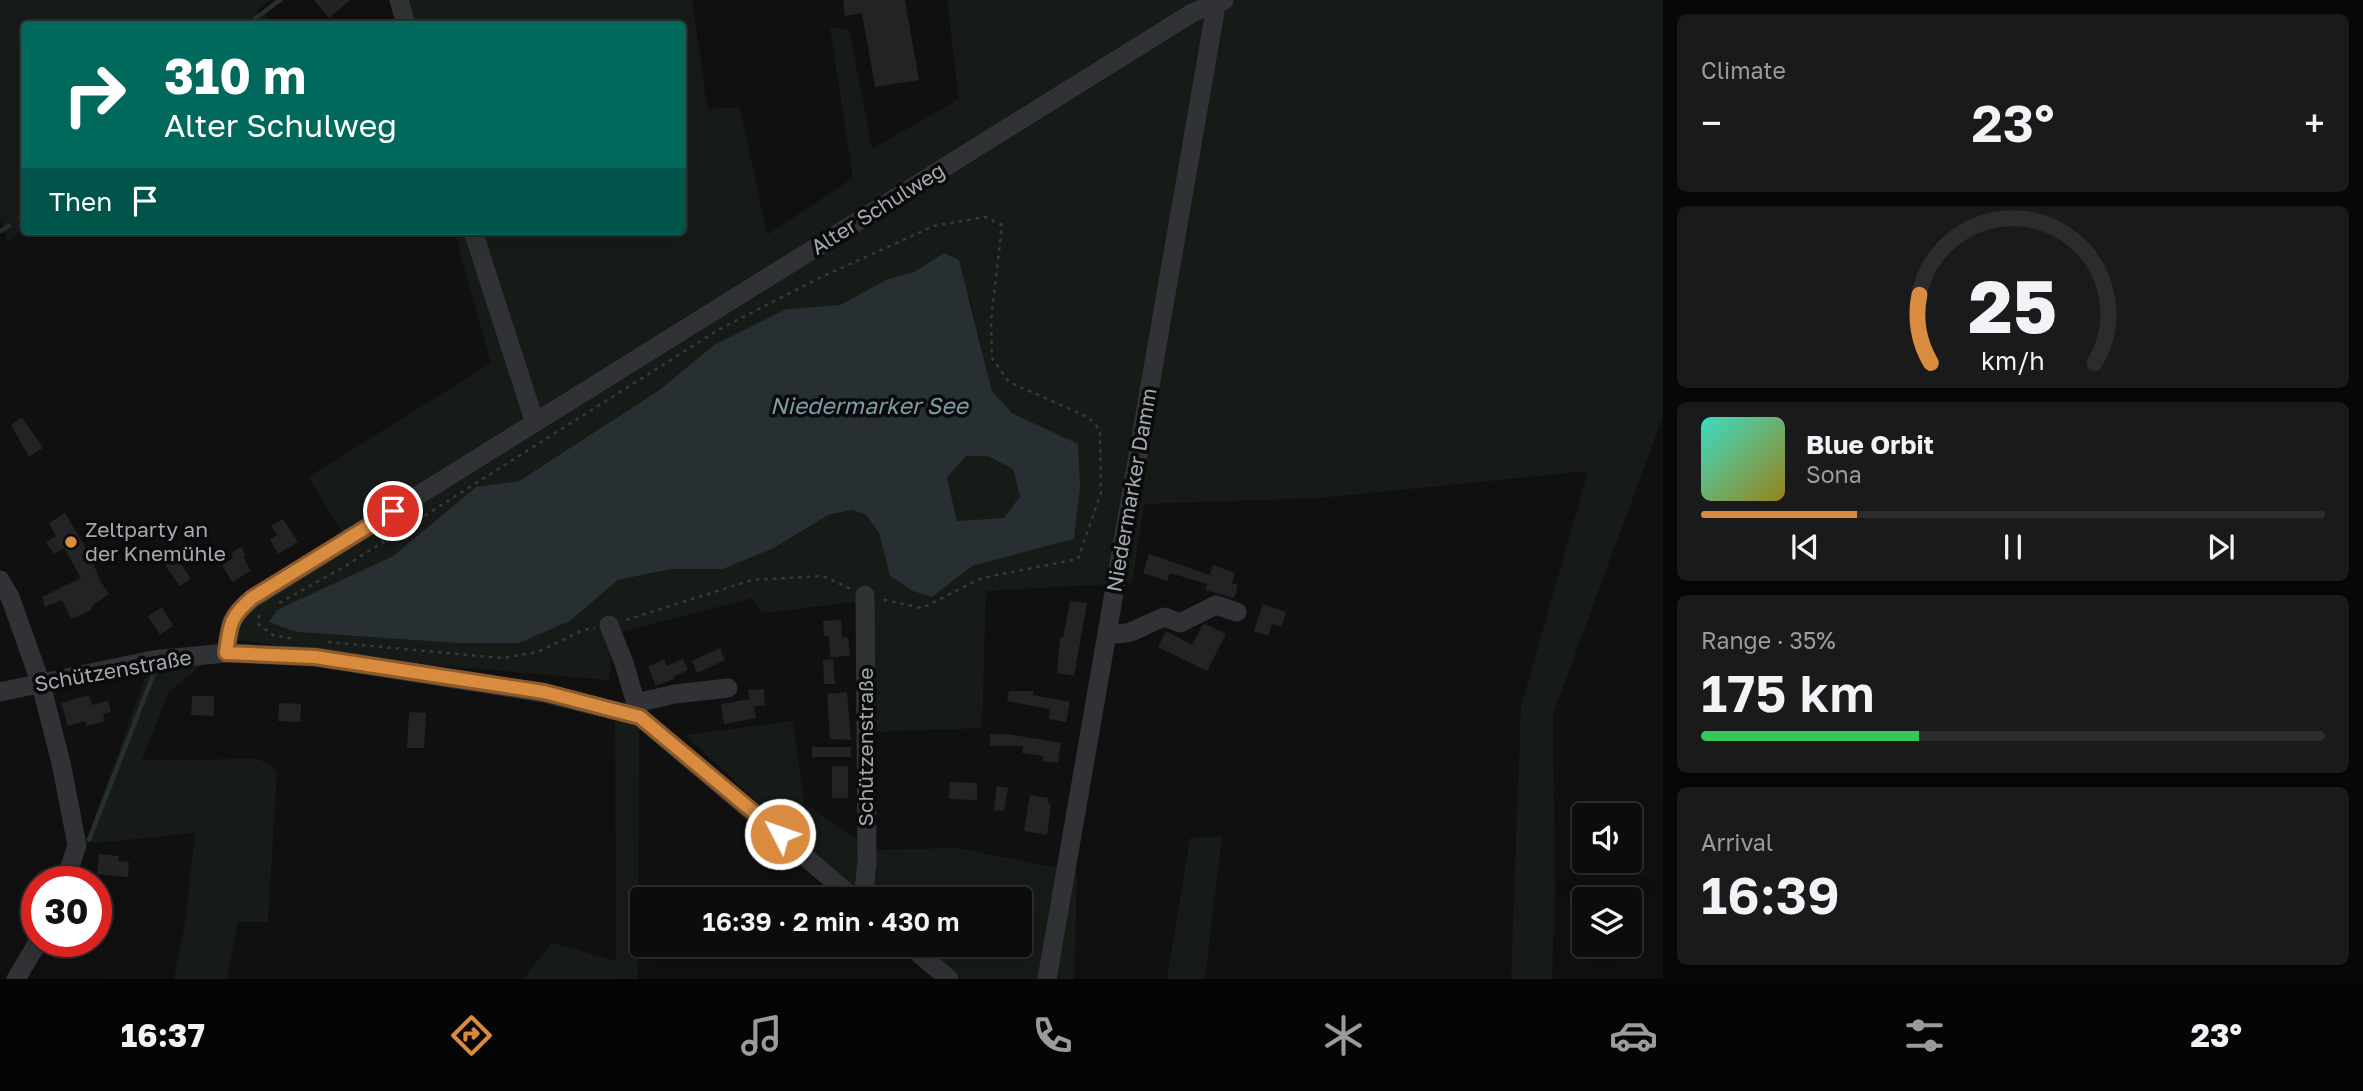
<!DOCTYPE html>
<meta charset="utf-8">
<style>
:root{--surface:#0c0c0d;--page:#1a1a1b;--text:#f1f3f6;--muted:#9a9b9d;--line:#2c2c2e;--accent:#d98c40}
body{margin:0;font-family:"Golos Text",sans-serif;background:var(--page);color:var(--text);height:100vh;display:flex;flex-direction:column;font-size:26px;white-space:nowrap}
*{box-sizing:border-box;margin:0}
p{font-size:23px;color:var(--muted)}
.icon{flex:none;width:38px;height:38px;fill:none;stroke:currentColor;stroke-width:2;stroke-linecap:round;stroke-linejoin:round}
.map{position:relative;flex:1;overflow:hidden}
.sheet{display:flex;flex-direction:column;gap:14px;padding:14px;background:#070707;width:700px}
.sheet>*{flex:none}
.top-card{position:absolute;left:21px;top:21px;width:665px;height:214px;border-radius:7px;box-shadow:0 7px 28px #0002,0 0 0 2px var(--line);background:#00695c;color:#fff;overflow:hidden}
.fabs{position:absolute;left:1572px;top:803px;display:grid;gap:14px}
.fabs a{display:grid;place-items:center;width:70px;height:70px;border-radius:7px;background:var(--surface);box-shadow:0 7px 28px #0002,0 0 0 2px var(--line);font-size:35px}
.speed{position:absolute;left:21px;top:866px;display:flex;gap:14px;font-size:35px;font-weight:700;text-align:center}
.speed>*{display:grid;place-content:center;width:91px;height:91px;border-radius:50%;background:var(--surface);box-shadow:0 7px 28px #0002,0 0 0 2px var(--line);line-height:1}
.speed .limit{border:10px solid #d22;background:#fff;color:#111}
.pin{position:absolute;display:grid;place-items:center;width:60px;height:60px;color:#fff;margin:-30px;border:4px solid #fff;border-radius:50%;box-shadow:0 2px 7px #0007}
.me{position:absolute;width:77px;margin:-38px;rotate:311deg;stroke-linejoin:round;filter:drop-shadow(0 0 5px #0008)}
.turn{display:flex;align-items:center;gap:24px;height:147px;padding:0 28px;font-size:32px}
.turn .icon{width:91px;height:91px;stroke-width:2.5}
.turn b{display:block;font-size:49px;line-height:60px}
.then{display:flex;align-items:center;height:66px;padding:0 28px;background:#0003;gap:14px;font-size:26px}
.big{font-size:52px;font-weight:600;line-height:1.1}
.sheet .widget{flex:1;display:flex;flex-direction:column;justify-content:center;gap:10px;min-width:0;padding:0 24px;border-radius:10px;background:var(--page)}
.sheet .dial{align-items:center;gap:0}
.dial svg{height:182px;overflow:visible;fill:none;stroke:var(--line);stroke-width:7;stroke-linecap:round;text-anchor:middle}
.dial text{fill:var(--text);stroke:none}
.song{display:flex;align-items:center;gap:21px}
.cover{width:84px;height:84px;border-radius:10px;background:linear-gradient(135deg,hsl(170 70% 55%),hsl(50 70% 35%))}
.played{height:7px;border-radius:4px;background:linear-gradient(90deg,var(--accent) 25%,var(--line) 25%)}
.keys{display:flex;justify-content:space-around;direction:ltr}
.heat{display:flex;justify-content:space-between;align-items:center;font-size:38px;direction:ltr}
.charge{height:10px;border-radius:5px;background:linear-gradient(90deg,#34c759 35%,var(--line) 0)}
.trip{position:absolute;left:630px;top:887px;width:402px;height:70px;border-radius:7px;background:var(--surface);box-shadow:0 7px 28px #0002,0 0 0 2px var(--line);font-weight:600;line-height:70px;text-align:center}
.tabs{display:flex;height:112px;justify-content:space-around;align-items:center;background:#050505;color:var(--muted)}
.tabs .icon{width:49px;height:49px}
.tabs .current{color:var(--accent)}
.tabs b{font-size:32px;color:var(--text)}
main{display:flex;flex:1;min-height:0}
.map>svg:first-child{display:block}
</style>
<main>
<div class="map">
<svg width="1663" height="979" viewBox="0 0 1663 979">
<rect width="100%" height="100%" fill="#101011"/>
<path fill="#171b17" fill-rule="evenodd" d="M0 0H270L256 12 266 15 270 24H24V228L7 242 2 222H0Z
M390 0H692L708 109 740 107 767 235 853 178 830 28 849 29 872 149 959 99 947 0H1663V416L1553 714 1555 904 1552 979H1511L1521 707 1588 471 1319 498 1144 504 1132 583 986 591 982 728 874 732 873 600 762 613 753 598 614 634 609 680 420 664 237 640 242 595 342 532 308 477 491 363 454 231H682V24H395ZM944 253 969 295 992 391 1012 413 1039 426 1074 539 972 566 932 597 890 576 879 534 866 515 852 510 828 515 774 548 723 569H671L618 580 570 621 519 643H458L296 632 277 610 393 556 476 487 519 481 658 391 714 345 786 309 840 305 888 279 914 272Z
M966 456H988L1013 469 1020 496 1004 518 957 521 947 478Z
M205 662 168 693 142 760 259 759 277 771 268 922H238L227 979H174L185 923 195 833 95 843 87 839 148 670Z
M615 718 639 726 638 979H523L552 943 616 961Z
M793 721 804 803 861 842 857 894 685 735Z
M1222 836 1205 979H1167L1190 838Z
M957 848 1077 872 1074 979H961L922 945H1020V900L868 899 874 850Z"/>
<path fill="#282f32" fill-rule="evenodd" d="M944 253 959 260 992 391 1012 413 1078 444 1080 487 1074 539 972 566 932 597 913 591 890 576 879 533 866 515 852 510 828 515 774 548 723 569H671L618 580 570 621 519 643H458L296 632 269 622 277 610 393 556 476 487 519 481 658 391 714 345 786 309 840 305 888 279 914 272ZM966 456H988L1013 469 1020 496 1004 518 957 521 947 478Z"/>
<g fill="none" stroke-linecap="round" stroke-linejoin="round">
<path stroke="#282f32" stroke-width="4.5" d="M248 24 280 0
M20 217 24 213
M0 231 9 226
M89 840 154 673"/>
</g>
<path fill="#232325" d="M314 0H350L329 18Z
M843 0H905L919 80 875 87 862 13 845 16Z
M22 417 43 448 29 457 11 425Z
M65 513 96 565 94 566 101 582 109 594 92 606 91 610 71 619 62 600 45 607 42 597 81 578 64 548 54 554 46 542 56 536 49 523Z
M283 519 298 542 278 554 270 540 277 535 271 526Z
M241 547 246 556 243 557 251 571 232 582 222 565 233 558 231 553Z
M1149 554 1210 575 1213 565 1235 573 1232 583 1238 585 1234 598 1205 590 1207 584 1170 573 1167 581 1143 573Z
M177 558 191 579 180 586 165 565Z
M1070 601 1087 603 1074 676 1057 673 1060 638H1063Z
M1263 604 1286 612 1281 627 1272 624 1268 636 1254 631Z
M162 607 173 626 160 635 148 616Z
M841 620 842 638 848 637 850 656 830 657 829 636H824L823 621Z
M1205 624 1226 634 1207 671 1158 647 1166 631 1192 645 1202 626Z
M720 648 725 660 697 673 692 661Z
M664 659 667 666 683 659 688 670 673 677 674 679 656 686 648 667Z
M833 659 835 684H824L823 660Z
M764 689 765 706H754L756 718 724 724 721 704 749 699 748 690Z
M1009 691H1034L1033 695 1070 702 1066 722 1049 719 1050 709 1007 701Z
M847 692 851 740 830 739 827 694Z
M89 695 92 705 108 701 111 712 103 714 105 721 87 726 85 721 68 726 61 703Z
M192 696H214V716L191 715Z
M279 703 301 704 300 722 278 721Z
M409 712 426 713 424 748H407Z
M990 734H1007L1061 743 1058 763 1042 761 1043 756 1022 753 1023 746H990Z
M812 747H851V757H812Z
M832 766H848V798H832Z
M950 782 977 783V800L949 799Z
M997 786 1008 788 1004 811 994 810Z
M1030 795 1049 798 1048 804 1051 805 1047 835 1024 831Z
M99 854 119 856 118 861 129 862 128 877 97 874Z"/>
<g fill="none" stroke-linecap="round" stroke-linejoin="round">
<path stroke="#37393c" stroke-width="2.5" stroke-dasharray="3.5 5" stroke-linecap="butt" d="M279 603 342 568 718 330 817 279 934 226 985 217 1002 225 991 321 992 358 1009 382 1088 417 1100 430 1101 493 1078 559 982 578 922 608 880 599
M259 615 258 624 273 635 294 639
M626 620 752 580 823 576 851 589
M328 642 502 658 538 652 583 630 595 628"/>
<path stroke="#313235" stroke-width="19" d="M399 0 406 24
M473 231 535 423
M0 580 10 597 41 684 61 763 77 845 65 882
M609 625 624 663 640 717
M1107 633C1131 638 1143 624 1165 617L1180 623 1216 605 1237 612
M226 653C230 625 229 617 252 599L1192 13 1224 0
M0 692 153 660 226 653 315 657 544 693 640 717 856 900
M636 703 675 694 728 688
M863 900 867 862 865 595
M909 945 949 979
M16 979 38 942
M1047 979 1217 0"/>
</g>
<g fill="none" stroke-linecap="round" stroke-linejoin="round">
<g stroke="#8d5b2a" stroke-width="18">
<path id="route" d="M393 511 252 598C229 618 230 625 226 653L315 657 544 692 640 717 780 834"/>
</g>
<use href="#route" stroke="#d98c40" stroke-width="12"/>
</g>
<circle fill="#d98c40" stroke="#0b0b0c" stroke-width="2.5" cx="71" cy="542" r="7"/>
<g text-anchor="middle" stroke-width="7" stroke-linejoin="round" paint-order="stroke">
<g font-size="21" fill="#a3a9b0" stroke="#0b0b0c">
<text transform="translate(878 209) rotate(-32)" y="7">Alter Schulweg</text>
<text transform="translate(1132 490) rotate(-80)" y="7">Niedermarker Damm</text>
<text transform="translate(113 671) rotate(-10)" y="7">Schützenstraße</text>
<text transform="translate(866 747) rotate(-90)" y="7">Schützenstraße</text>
</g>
<g font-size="21" fill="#a3a9b0" stroke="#0b0b0c" text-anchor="start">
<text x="85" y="537">Zeltparty an<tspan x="85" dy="24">der Knemühle</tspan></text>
</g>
<g font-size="23" font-style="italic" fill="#7d9aa7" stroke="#0b0b0c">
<text x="869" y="414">Niedermarker See</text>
</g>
</g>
</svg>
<div class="fabs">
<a><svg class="icon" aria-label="sound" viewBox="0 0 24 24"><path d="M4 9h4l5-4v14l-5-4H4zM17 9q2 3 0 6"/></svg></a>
<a><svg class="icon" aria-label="layers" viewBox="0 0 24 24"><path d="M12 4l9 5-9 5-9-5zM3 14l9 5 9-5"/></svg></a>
</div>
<div class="speed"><div class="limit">30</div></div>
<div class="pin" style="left:393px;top:511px;background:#d93025"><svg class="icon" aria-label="arrive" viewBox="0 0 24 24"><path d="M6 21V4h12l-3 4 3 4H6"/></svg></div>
<svg class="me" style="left:780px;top:834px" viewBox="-20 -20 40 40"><circle r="17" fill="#d98c40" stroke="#fff" stroke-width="3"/><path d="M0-11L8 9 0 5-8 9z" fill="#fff"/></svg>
<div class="trip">16:39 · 2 min · 430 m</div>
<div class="top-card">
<div class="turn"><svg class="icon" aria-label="right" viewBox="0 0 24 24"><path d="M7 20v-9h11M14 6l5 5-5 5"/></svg><div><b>310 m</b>Alter Schulweg</div></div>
<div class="then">Then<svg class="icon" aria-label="arrive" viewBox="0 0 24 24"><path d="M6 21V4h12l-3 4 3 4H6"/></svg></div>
</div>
</div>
<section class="sheet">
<div class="widget"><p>Climate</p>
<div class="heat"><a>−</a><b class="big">23°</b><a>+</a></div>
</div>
<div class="widget dial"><svg viewBox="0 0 100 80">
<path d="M14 69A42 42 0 1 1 86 69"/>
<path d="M14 69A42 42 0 0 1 9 39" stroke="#d98c40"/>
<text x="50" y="56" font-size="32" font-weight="700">25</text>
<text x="50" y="72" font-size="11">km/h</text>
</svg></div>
<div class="widget">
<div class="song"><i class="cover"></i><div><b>Blue Orbit</b><p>Sona</p></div></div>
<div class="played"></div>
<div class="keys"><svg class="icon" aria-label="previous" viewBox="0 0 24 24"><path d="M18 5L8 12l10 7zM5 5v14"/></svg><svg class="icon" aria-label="pause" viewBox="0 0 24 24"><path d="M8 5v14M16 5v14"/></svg><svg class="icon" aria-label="next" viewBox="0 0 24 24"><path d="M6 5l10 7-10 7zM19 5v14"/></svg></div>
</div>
<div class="widget"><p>Range · 35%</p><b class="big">175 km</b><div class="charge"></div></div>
<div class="widget"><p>Arrival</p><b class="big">16:39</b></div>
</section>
</main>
<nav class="tabs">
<b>16:37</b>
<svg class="icon current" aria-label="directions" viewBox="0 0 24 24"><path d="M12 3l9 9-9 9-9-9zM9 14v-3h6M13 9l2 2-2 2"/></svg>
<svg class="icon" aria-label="music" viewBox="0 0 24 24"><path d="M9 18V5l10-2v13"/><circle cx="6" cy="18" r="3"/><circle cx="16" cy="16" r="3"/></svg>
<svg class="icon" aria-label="phone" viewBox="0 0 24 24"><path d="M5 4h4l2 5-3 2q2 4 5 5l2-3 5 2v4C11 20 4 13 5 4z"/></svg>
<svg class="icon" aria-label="climate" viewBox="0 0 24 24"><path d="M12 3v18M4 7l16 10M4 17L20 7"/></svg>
<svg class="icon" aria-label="car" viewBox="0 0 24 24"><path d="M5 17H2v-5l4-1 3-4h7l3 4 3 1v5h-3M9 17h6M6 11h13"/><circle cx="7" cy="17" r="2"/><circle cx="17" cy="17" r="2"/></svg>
<svg class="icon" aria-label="filters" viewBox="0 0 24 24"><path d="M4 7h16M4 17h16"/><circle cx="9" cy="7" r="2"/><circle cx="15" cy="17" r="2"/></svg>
<b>23°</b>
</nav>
